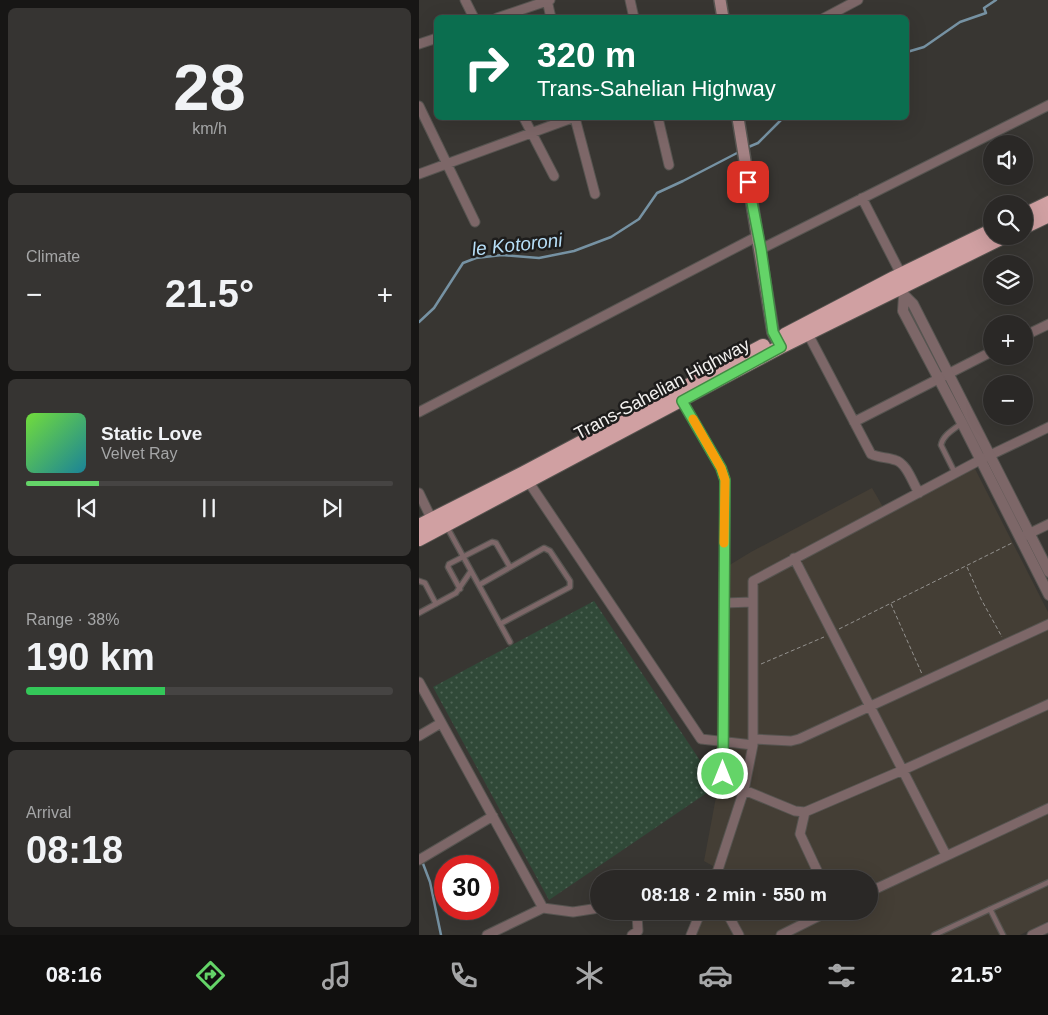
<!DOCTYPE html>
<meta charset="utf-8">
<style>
:root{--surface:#2a2826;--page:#363432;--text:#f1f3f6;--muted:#a5a6a7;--line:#464443;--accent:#64d468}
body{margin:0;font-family:Arial,sans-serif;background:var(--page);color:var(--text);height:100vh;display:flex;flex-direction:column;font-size:19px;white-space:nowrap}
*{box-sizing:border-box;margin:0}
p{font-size:16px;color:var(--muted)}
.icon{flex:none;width:28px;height:28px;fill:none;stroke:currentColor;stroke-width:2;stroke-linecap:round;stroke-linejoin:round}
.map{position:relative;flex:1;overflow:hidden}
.panel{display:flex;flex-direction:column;gap:8px;padding:8px;background:#171615;width:419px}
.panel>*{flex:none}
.guide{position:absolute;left:15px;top:15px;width:475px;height:105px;border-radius:8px;box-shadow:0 5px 20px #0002,0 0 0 1px var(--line);background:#0b6e4f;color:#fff;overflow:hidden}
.controls{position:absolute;left:564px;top:135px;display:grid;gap:10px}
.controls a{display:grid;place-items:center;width:50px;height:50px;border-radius:50%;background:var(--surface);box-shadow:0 5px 20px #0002,0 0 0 1px var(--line);font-size:25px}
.speed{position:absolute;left:15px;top:855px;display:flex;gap:10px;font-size:25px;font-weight:700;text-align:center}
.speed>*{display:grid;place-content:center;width:65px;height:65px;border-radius:50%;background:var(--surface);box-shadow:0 5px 20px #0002,0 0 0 1px var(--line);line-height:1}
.speed .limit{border:8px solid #d22;background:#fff;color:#111}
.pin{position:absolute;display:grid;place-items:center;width:42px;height:42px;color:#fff;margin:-21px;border-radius:10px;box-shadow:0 2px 8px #0006}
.me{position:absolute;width:55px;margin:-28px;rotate:0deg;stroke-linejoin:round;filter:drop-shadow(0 0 4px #0008)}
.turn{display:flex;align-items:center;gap:18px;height:105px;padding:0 20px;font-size:22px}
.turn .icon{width:65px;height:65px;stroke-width:2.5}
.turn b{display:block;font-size:35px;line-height:42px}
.big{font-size:38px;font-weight:700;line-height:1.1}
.panel .card{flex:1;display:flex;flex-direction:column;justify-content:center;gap:8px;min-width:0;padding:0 18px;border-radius:8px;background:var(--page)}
.panel .dial{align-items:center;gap:0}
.dial b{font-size:65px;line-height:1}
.song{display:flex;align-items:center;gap:15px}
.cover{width:60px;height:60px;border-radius:8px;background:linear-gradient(135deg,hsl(100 70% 55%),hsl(190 70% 35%))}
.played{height:5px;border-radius:2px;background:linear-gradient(90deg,var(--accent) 20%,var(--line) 20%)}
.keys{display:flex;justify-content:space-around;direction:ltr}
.heat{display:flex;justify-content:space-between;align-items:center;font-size:28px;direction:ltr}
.charge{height:8px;border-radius:4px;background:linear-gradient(90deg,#34c759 38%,var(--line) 0)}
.trip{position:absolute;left:171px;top:870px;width:288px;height:50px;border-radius:25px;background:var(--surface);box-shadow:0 5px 20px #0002,0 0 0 1px var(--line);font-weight:700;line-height:50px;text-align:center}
.tabs{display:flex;height:80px;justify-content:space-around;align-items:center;background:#11100f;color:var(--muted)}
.tabs .icon{width:35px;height:35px}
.tabs .on{color:var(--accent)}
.tabs b{font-size:22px;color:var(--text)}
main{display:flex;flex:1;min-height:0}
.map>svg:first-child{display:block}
</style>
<main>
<section class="panel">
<div class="card dial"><b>28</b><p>km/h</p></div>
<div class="card"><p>Climate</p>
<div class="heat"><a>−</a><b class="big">21.5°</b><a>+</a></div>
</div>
<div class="card">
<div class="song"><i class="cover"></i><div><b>Static Love</b><p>Velvet Ray</p></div></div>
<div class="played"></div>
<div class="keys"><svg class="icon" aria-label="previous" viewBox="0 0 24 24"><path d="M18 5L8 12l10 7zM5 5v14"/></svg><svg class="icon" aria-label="pause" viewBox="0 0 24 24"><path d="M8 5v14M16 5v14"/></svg><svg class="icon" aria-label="next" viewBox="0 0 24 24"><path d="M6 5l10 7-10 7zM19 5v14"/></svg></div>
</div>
<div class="card"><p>Range · 38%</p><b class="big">190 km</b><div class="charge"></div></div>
<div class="card"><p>Arrival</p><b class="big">08:18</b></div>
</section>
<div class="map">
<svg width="630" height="935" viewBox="0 0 630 935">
<defs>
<pattern id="park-dots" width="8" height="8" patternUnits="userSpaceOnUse" patternTransform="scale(1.25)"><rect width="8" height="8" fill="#304938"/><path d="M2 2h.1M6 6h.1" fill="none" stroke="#4e6455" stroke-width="1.8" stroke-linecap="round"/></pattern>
</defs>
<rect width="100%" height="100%" fill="#383632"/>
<path fill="#443e35" d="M552 461 629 612V921L601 935H274L281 911H450V879H290L294 866 285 861 297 797 299 572 332 552 453 488 464 507Z"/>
<path fill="url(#park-dots)" d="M175 601 298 786 130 900 14 687Z"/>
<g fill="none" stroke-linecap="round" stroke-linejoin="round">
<path stroke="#7692a3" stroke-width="2.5" d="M488 52 505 47 541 22 567 13 565 8 577 0
M327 148 339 143 364 118
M0 322 15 308 44 263 57 258 83 255 120 258 155 251 192 237 220 219 238 193 264 181 320 152
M3 861 11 882 22 935"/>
<g stroke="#565450" stroke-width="7">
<path id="service" d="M536 473 522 445C524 435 535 429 543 423
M28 527 91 642
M0 581 6 583 17 604
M60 585 125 548 131 551 151 581V587L81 624
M41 589 29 567 30 564 73 542 77 543 91 567
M0 613 37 593 52 571
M571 909 584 935
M515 935 630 882"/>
</g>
<g stroke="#565450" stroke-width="11">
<path id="minor" d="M46 0 55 18
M128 0 132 18
M211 0 215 18
M78 18 131 0
M405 18 439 0
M0 44 18 38
M0 106 56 222
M105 118 135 176
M156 118 176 194
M239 118 250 165
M0 174 153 118
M443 198 484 278
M342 249 630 105
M389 334 452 454C460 458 468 457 476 460 488 463 494 484 500 493
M605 336 630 324
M263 401 302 468 306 480 304 774
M0 412 339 236
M435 422 572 352
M107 478 282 739 334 745
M0 493 14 522
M605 536 630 524
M375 558 527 855
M305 603 333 602
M0 682 124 908
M0 736 22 723
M334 739 372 741 380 739 630 624
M325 790 376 811 386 812 484 770 630 704
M386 812 381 834 402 879
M0 860 74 816
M296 879 325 790 334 745V581L561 460 630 427
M450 892 630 808
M209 911C219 915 225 915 235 911
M307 911 320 935
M68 935 124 908 154 912 180 908
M213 935 219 931 218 915
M272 935 282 911
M362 935 410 911
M613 935 630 927"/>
</g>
<g stroke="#565450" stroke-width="12">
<path id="tertiary" d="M483 293 494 304 630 572
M485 296 484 311 543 423 630 595"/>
</g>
<g stroke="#565450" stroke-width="14">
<path id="secondary" d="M301 0 304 18
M319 118 354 332 361 347"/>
</g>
<g stroke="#565450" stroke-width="16">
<path id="trunk" d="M605 215 630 203
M605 227 630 215
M366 335 475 278 572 231
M0 526 105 473 344 346
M0 539 361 347 586 236"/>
</g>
<path stroke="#94928f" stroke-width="1" stroke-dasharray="4 2.5" stroke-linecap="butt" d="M548 567 562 599 583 637
M472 604 503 674
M420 629 593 543
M342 664 405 637"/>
<use href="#service" stroke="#7d6768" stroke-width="4.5"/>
<use href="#minor" stroke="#7d6768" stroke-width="9"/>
<use href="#tertiary" stroke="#7d6768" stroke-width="10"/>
<use href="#secondary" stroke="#a48284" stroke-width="11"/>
<use href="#trunk" stroke="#d0a0a2" stroke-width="14"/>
</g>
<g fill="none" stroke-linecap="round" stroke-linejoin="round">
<g stroke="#418a44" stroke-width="12">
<path id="route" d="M304 774 306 480 302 468 263 401 362 347 354 332 342 249 329 182"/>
</g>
<use href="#route" stroke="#64d468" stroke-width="9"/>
<path stroke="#f59e0b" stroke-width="9" d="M274 419 302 468 306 480 305 543"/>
</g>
<g text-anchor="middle" stroke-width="5" stroke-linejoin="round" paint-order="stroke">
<g font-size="18" fill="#f3f1ef" stroke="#1e1d1c">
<text transform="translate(243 389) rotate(-28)" y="6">Trans-Sahelian Highway</text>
</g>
<g font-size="19" font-style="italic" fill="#b6def7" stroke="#1e1d1c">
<text transform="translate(98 244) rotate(-6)" y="7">le Kotoroni</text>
</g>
</g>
</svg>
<div class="controls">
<a><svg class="icon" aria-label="sound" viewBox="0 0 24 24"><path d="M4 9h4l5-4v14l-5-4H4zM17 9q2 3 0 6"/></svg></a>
<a><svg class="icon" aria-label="search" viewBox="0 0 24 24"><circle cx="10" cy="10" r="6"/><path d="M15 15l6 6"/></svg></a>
<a><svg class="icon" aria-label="layers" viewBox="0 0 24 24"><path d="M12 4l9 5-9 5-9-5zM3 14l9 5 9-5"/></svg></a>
<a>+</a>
<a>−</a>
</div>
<div class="speed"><div class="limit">30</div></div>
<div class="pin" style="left:329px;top:182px;background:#d93025"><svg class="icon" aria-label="arrive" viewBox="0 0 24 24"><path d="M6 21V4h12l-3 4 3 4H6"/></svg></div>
<svg class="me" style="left:304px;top:774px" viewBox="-20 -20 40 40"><circle r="17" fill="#64d468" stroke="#fff" stroke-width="3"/><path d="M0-11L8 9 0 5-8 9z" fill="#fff"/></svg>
<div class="trip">08:18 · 2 min · 550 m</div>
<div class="guide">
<div class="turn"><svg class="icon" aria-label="right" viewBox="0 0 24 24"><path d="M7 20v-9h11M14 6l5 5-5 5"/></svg><div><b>320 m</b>Trans-Sahelian Highway</div></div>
</div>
</div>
</main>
<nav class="tabs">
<b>08:16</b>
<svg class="icon on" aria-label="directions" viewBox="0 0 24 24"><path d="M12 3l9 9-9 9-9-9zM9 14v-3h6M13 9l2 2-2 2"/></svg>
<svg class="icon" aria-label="music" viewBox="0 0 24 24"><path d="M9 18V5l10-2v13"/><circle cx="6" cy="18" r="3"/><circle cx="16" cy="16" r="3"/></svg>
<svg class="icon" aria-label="phone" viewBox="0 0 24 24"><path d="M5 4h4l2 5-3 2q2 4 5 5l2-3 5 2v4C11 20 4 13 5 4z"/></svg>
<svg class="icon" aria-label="climate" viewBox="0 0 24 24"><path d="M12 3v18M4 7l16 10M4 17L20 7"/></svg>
<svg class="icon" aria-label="car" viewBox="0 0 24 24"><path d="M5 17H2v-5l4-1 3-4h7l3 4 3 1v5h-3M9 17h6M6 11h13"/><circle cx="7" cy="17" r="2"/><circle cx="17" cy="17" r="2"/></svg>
<svg class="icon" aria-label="filters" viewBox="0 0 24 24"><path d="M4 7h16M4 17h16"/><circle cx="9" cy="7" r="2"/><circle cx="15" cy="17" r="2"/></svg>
<b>21.5°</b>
</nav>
